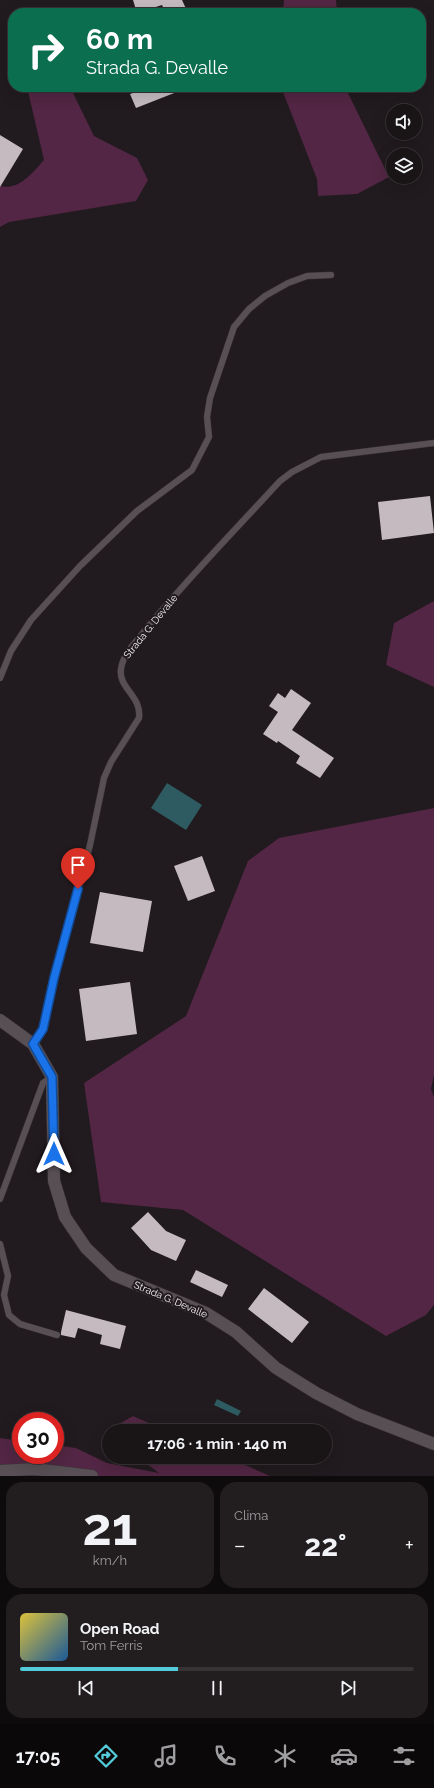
<!DOCTYPE html>
<html lang="it">
<meta charset="utf-8">
<style>
:root{--surface:#191416;--page:#221d1f;--text:#f1f3f6;--muted:#9f9ea1;--line:#373335;--accent:#53cbdb}
body{margin:0;font-family:Raleway,sans-serif;background:var(--page);color:var(--text);height:100vh;display:flex;flex-direction:column;font-size:15px;white-space:nowrap}
*{box-sizing:border-box;margin:0}
p{font-size:13px;color:var(--muted)}
.icon{flex:none;width:22px;height:22px;fill:none;stroke:currentColor;stroke-width:2;stroke-linecap:round;stroke-linejoin:round}
.map{position:relative;height:1476px;overflow:hidden}
.sheet{display:flex;flex-direction:column;gap:6px;padding:6px;background:#0e0b0c;flex:1}
.sheet>*{flex:none}
.hud{position:absolute;left:8px;top:8px;width:418px;height:84px;border-radius:16px;box-shadow:0 4px 16px #0002,0 0 0 1px var(--line);background:#0b6e4f;color:#fff;overflow:hidden}
.buttons{position:absolute;left:386px;top:104px;display:grid;gap:8px}
.buttons a{display:grid;place-items:center;width:36px;height:36px;border-radius:50%;background:var(--surface);box-shadow:0 4px 16px #0002,0 0 0 1px var(--line);font-size:20px}
.speed{position:absolute;left:12px;top:1412px;display:flex;gap:8px;font-size:20px;font-weight:700;text-align:center}
.speed>*{display:grid;place-content:center;width:52px;height:52px;border-radius:50%;background:var(--surface);box-shadow:0 4px 16px #0002,0 0 0 1px var(--line);line-height:1}
.speed .limit{border:6px solid #d22;background:#fff;color:#111}
.pin{position:absolute;display:grid;place-items:center;width:34px;height:34px;color:#fff;margin:-41px -17px;border-radius:50% 50% 50% 0;rotate:-45deg;box-shadow:0 0 4px #0007}
.pin .icon{rotate:45deg}
.me{position:absolute;width:44px;margin:-22px;rotate:0deg;stroke-linejoin:round;filter:drop-shadow(0 0 3px #0008)}
.turn{display:flex;align-items:center;gap:14px;height:84px;padding:0 12px;font-size:18px}
.turn .icon{width:52px;height:52px;stroke-width:2.5}
.turn b{display:block;font-size:28px;line-height:34px}
.big{font-size:30px;font-weight:700;line-height:1.1}
.sheet .widget{flex:1;display:flex;flex-direction:column;justify-content:center;gap:6px;min-width:0;padding:0 14px;border-radius:16px;background:var(--page)}
.sheet .dial{align-items:center;gap:0}
.dial b{font-size:52px;line-height:1}
.song{display:flex;align-items:center;gap:12px}
.cover{width:48px;height:48px;border-radius:6px;background:linear-gradient(135deg,hsl(50 70% 55%),hsl(210 70% 35%))}
.played{height:4px;border-radius:2px;background:linear-gradient(90deg,var(--accent) 40%,var(--line) 40%)}
.keys{display:flex;justify-content:space-around;direction:ltr}
.heat{display:flex;justify-content:space-between;align-items:center;font-size:22px;direction:ltr}
.sheet .tiles{flex:1;display:grid;gap:6px;grid-template-columns:1fr 1fr}
.widget:last-child{grid-column:span 2}
.trip{position:absolute;left:102px;top:1424px;width:230px;height:40px;border-radius:20px;background:var(--surface);box-shadow:0 4px 16px #0002,0 0 0 1px var(--line);font-weight:700;line-height:40px;text-align:center}
.dock{display:flex;height:64px;justify-content:space-around;align-items:center;background:#0a0809;color:var(--muted)}
.dock .icon{width:28px;height:28px}
.dock .active{color:var(--accent)}
.dock b{font-size:18px;color:var(--text)}
.map>svg:first-child{display:block}
</style>
<div class="map">
<svg width="434" height="1476" viewBox="0 0 434 1476">
<rect width="100%" height="100%" fill="#211a1e"/>
<path fill="#522644" d="M284 0H336L337 13H283Z
M27 87H58L73 93 94 136 137 158 148 180 136 201 9 222 0 227V186C19 191 33 172 44 160Z
M281 87H345L389 177 357 194 318 196 317 179Z
M434 601V687L386 665 394 623Z
M434 808V1075L431 1089 434 1097V1305L426 1315 386 1336 183 1210 101 1202 84 1083 186 1016 248 861 279 838Z
M133 1416 167 1431H109V1435L105 1432Z
M0 1438 21 1441V1455H55V1445L76 1448 107 1463 159 1473 138 1457H227L270 1476H0Z"/>
<path fill="#2d5b61" d="M167 783 202 805 186 830 151 808Z
M217 1399 241 1411 238 1416 214 1405Z"/>
<path fill="#c4bac0" d="M133 0H182L188 13H166L162 5 137 13Z
M137 87H186L187 88 136 108 130 94 139 91Z
M0 135 23 149 0 187Z
M430 496 434 533 382 540 378 502Z
M291 689 311 703 292 730 334 758 320 778 296 763 300 756 278 741 277 743 263 734 278 712 269 706 278 693 285 698Z
M202 856 215 891 188 901 174 866Z
M100 892 152 901 143 952 90 943Z
M130 982 137 1034 86 1041 79 989Z
M148 1212 166 1231 186 1240 176 1261 151 1250 131 1228Z
M196 1270 228 1285 222 1297 190 1282Z
M264 1288 309 1322 292 1343 248 1309Z
M66 1310 126 1326 120 1349 100 1344 102 1335 78 1328 75 1338 61 1335V1332Z"/>
<g fill="none" stroke-linecap="round" stroke-linejoin="round">
<g stroke="#393437" stroke-width="7">
<path id="lane" d="M0 678 11 651 31 620 80 566 137 511 192 470 209 437 207 417 210 398 234 327 249 309 265 296 288 283 307 276 331 275
M33 1044 43 1029 54 978 90 845 104 778 111 762 139 718C142 696 118 688 121 669 123 653 138 640 147 628 189 577 235 530 280 481L292 472 321 457 434 443
M0 1199 43 1083 52 1077
M0 1244 8 1276 4 1295 9 1315 20 1324 57 1335"/>
</g>
<g stroke="#393437" stroke-width="13">
<path id="street" d="M0 1020 33 1044 52 1077 54 1181 65 1217 86 1248 114 1275 206 1313 236 1332 276 1368 316 1393 357 1414 434 1444
M0 1471 34 1469 92 1476"/>
</g>
<use href="#lane" stroke="#574f54" stroke-width="6"/>
<use href="#street" stroke="#574f54" stroke-width="12"/>
</g>
<g fill="none" stroke-linecap="round" stroke-linejoin="round">
<g stroke="#114b97" stroke-width="10">
<path id="route" d="M54 1154 52 1077 33 1044 43 1029 54 978 78 889"/>
</g>
<use href="#route" stroke="#1a73e8" stroke-width="7"/>
</g>
<g text-anchor="middle" stroke-width="4" stroke-linejoin="round" paint-order="stroke">
<g font-size="10" fill="#f7f2f5" stroke="#211a1e">
<text transform="translate(150 626) rotate(-51)" y="4">Strada G. Devalle</text>
<text transform="translate(171 1299) rotate(23)" y="4">Strada G. Devalle</text>
</g>
</g>
</svg>
<div class="buttons">
<a><svg class="icon" aria-label="sound" viewBox="0 0 24 24"><path d="M4 9h4l5-4v14l-5-4H4zM17 9q2 3 0 6"/></svg></a>
<a><svg class="icon" aria-label="layers" viewBox="0 0 24 24"><path d="M12 4l9 5-9 5-9-5zM3 14l9 5 9-5"/></svg></a>
</div>
<div class="speed"><div class="limit">30</div></div>
<div class="pin" style="left:78px;top:889px;background:#d93025"><svg class="icon" aria-label="arrive" viewBox="0 0 24 24"><path d="M6 21V4h12l-3 4 3 4H6"/></svg></div>
<svg class="me" style="left:54px;top:1154px" viewBox="-20 -20 40 40"><path d="M0-17L14 15 0 8-14 15z" fill="#1a73e8" stroke="#fff" stroke-width="4"/></svg>
<div class="trip">17:06 · 1 min · 140 m</div>
<div class="hud">
<div class="turn"><svg class="icon" aria-label="right" viewBox="0 0 24 24"><path d="M7 20v-9h11M14 6l5 5-5 5"/></svg><div><b>60 m</b>Strada G. Devalle</div></div>
</div>
</div>
<section class="sheet">
<div class="tiles">
<div class="widget dial"><b>21</b><p>km/h</p></div>
<div class="widget"><p>Clima</p>
<div class="heat"><a>−</a><b class="big">22°</b><a>+</a></div>
</div>
<div class="widget">
<div class="song"><i class="cover"></i><div><b>Open Road</b><p>Tom Ferris</p></div></div>
<div class="played"></div>
<div class="keys"><svg class="icon" aria-label="previous" viewBox="0 0 24 24"><path d="M18 5L8 12l10 7zM5 5v14"/></svg><svg class="icon" aria-label="pause" viewBox="0 0 24 24"><path d="M8 5v14M16 5v14"/></svg><svg class="icon" aria-label="next" viewBox="0 0 24 24"><path d="M6 5l10 7-10 7zM19 5v14"/></svg></div>
</div>
</div>
</section>
<nav class="dock">
<b>17:05</b>
<svg class="icon active" aria-label="directions" viewBox="0 0 24 24"><path d="M12 3l9 9-9 9-9-9zM9 14v-3h6M13 9l2 2-2 2"/></svg>
<svg class="icon" aria-label="music" viewBox="0 0 24 24"><path d="M9 18V5l10-2v13"/><circle cx="6" cy="18" r="3"/><circle cx="16" cy="16" r="3"/></svg>
<svg class="icon" aria-label="phone" viewBox="0 0 24 24"><path d="M5 4h4l2 5-3 2q2 4 5 5l2-3 5 2v4C11 20 4 13 5 4z"/></svg>
<svg class="icon" aria-label="climate" viewBox="0 0 24 24"><path d="M12 3v18M4 7l16 10M4 17L20 7"/></svg>
<svg class="icon" aria-label="car" viewBox="0 0 24 24"><path d="M5 17H2v-5l4-1 3-4h7l3 4 3 1v5h-3M9 17h6M6 11h13"/><circle cx="7" cy="17" r="2"/><circle cx="17" cy="17" r="2"/></svg>
<svg class="icon" aria-label="filters" viewBox="0 0 24 24"><path d="M4 7h16M4 17h16"/><circle cx="9" cy="7" r="2"/><circle cx="15" cy="17" r="2"/></svg>
</nav>
